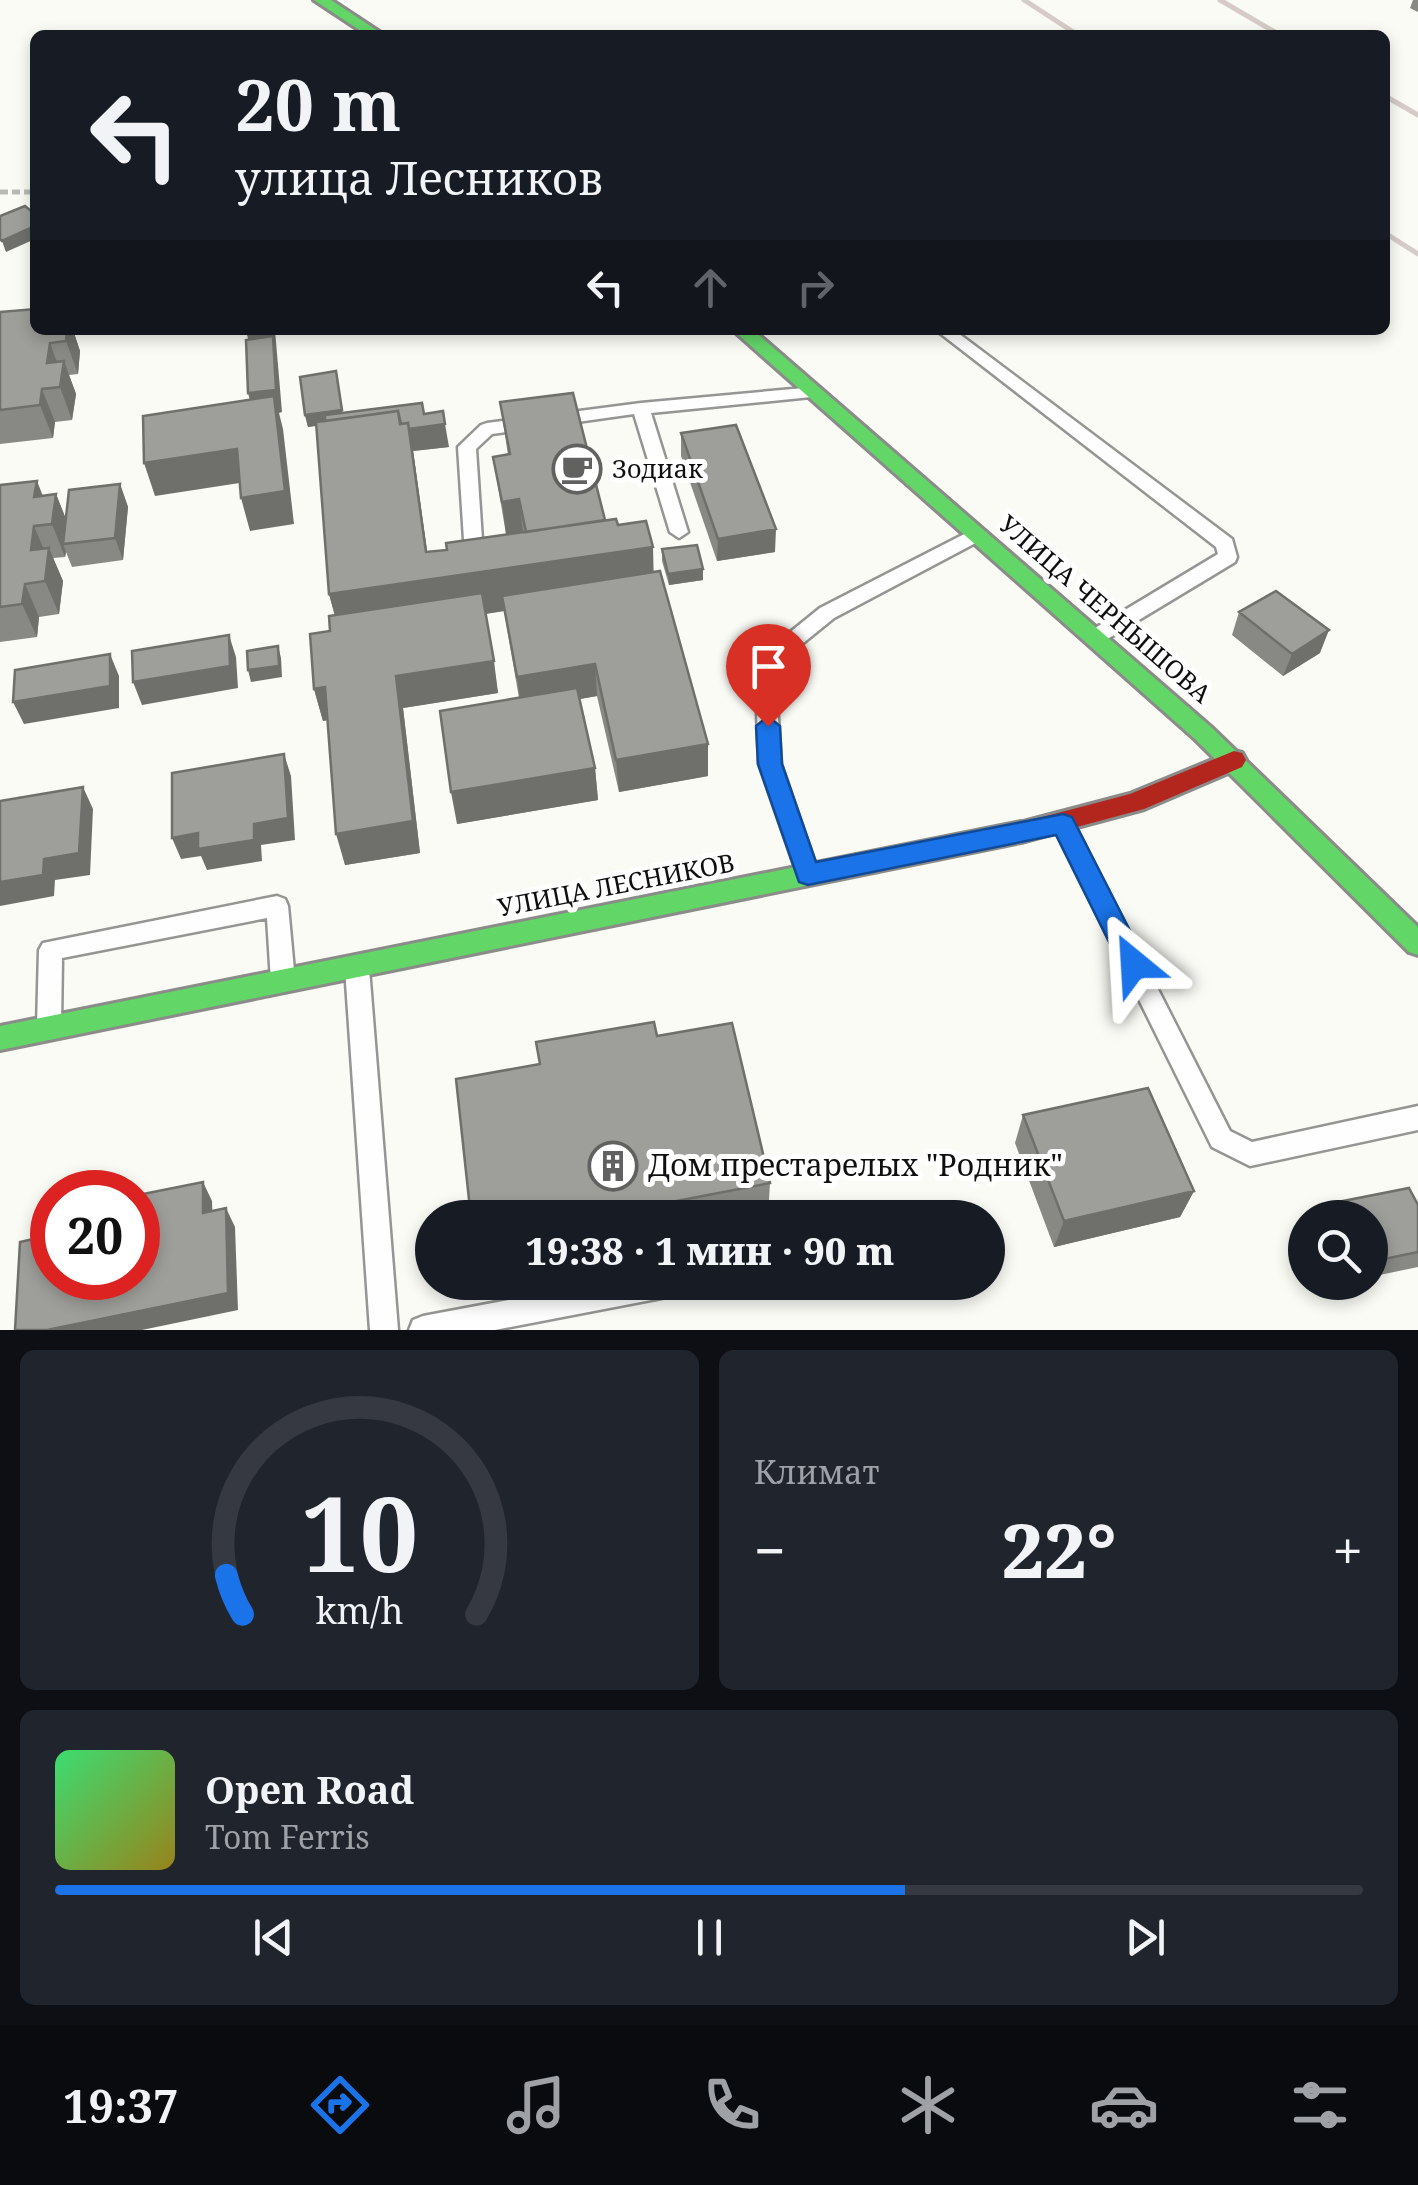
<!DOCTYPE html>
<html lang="ru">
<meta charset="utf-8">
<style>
:root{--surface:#171b24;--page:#20242c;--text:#f1f3f6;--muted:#9ea1a6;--line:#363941;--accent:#1a73e8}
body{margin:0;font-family:"Noto Serif",serif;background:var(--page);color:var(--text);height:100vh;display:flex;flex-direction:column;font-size:38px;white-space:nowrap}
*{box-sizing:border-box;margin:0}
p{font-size:32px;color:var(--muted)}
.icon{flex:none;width:55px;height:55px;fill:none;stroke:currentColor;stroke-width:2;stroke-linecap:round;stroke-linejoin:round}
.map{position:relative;height:1330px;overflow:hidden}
.panel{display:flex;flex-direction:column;gap:20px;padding:20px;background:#0d0f14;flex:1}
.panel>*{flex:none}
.hud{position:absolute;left:30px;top:30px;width:1360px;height:305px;border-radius:15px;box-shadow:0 5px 15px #0003;background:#171b24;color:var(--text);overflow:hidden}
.fabs{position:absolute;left:1288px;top:1200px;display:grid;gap:20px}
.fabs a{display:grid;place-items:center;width:100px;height:100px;border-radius:50%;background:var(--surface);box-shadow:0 5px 15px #0003;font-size:50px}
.speed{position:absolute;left:30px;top:1170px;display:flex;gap:20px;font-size:50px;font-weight:700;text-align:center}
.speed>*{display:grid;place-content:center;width:130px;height:130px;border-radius:50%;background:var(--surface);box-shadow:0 5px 15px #0003;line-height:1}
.speed .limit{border:15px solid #d22;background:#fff;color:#111}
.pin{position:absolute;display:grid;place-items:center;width:85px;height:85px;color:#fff;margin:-102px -42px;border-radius:50% 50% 50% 0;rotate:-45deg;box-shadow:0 0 10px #0007}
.pin .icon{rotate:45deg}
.me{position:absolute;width:110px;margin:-55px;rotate:333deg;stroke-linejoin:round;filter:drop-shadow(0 0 8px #0008)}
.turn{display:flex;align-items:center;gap:35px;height:210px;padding:0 40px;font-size:45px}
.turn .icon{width:130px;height:130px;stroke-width:2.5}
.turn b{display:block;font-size:70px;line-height:85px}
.lanes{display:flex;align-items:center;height:95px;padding:0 40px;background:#0003;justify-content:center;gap:50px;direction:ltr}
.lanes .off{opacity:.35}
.big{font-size:75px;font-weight:800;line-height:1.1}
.panel .card{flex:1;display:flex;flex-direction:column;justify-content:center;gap:15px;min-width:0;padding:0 35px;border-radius:15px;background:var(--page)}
.panel .dial{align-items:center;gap:0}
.dial svg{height:260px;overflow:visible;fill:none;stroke:var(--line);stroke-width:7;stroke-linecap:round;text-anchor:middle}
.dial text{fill:var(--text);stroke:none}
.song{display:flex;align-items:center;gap:30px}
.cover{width:120px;height:120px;border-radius:15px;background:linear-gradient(135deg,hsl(140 70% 55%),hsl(50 70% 35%))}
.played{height:10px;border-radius:5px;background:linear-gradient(90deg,var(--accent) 65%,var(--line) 65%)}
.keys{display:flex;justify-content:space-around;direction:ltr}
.heat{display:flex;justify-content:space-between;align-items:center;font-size:55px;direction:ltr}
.panel .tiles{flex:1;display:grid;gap:20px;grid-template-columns:1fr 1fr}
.card:last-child{grid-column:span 2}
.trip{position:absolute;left:415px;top:1200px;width:590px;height:100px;border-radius:50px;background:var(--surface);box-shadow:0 5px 15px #0003;font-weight:800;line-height:100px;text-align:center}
.tabs{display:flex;height:160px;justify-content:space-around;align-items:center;background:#090b0e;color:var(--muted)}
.tabs .icon{width:70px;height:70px}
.tabs .active{color:var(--accent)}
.tabs b{font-size:45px;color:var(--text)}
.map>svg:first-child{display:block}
</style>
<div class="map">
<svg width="1418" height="1330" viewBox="0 0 1418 1330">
<rect width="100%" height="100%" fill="#fafbf5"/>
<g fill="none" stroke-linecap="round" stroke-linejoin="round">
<g stroke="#959593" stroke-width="5">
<path id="lane" d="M936 330H954L1232 539 1237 557 1235 562 1104 641H1090L1087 636 1090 631 1218 554 1216 547Z
M815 387 824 392 821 396 651 413 688 532 679 538 670 532 634 414 492 434 476 449 483 555 474 562 465 555 458 447 481 425 487 423 641 403Z
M978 527 987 533 985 538 834 618 797 648 776 687 781 764 819 875 816 882 808 884 800 882 759 764 756 687 783 638 820 608Z
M1063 815 1071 818 1230 1131 1252 1142 1418 1106V1130L1250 1166 1212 1147 1052 824 1055 818Z
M277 896 285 899 288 906 295 981 291 988 283 991 275 988 271 981 267 918 62 958 61 1026 57 1034 49 1037 41 1034 37 1026 39 950 43 943Z
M357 958 365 961 369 968 398 1330H370L345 968 349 961Z
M604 1282H690L686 1291 677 1295 495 1330H409L413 1320 423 1316Z"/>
</g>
<g stroke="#8b8c89" stroke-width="6">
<path id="fast" d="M314 0H331L384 35H367Z
M733 330H753L1211 727 1418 927V955L1409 952 1195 739Z
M1021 822 1030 825 1033 832 1030 839 1021 842 0 1050V1026Z"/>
</g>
<g stroke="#8b8c89" stroke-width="6">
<path id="jam" d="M1234 751 1242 753 1246 760 1242 767 1144 809 1021 842 1012 839 1009 832 1012 825 1130 794Z"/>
</g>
<path stroke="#b9b9b8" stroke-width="5" stroke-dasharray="8 4" stroke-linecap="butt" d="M0 192H35"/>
<use href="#lane" fill="#fefefe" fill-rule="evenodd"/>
<use href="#fast" fill="#63d668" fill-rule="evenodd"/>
<use href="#jam" fill="#b3261e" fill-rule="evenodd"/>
<path stroke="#d6cbc6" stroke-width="5" d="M1024 0 1078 35
M1220 0 1280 35
M1385 96 1418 115
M1385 233 1418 254"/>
</g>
<path fill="#888884" d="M1413 0H1418V12L1410 8Z
M0 312 73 330 80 351 78 374 69 375 76 394 72 420 55 422 53 438 0 444Z
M500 402 605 520 618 525 654 572 708 744V776L619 792 597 696 580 699 595 768 598 800 457 824 519 698 504 611 486 614 498 693 403 708 420 853 345 865 327 720 323 721 314 689 335 615 329 594 317 426 308 427 305 415 343 413 424 414 449 447 413 451 427 552 447 550 506 534 493 457 508 455Z
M681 433 775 552 717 561 681 456Z
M120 484 128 507 123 560 72 567 66 552 65 557 53 558 63 581 59 614 39 617 37 637 0 642V485L43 496 56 494 66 519Z
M662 549 703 569V580L669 585 662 561Z
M1239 612 1320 653 1283 676 1232 635Z
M657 1036 770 1183 768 1217 471 1218 540 1064Z
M1023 1115 1194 1191 1180 1217 1054 1247 1015 1143Z
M1328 1204 1418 1205V1267L1370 1277V1218H1319Z"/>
<path fill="#6f6f6c" d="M35 226V239L6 252 2 241Z
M67 330H73L80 351 78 374 66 341Z
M255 330H275L282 412 279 413 283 429 294 524 250 531 241 498 254 416 248 393 252 354 246 331Z
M50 343 62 376 47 363Z
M64 361 76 394 72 420 60 387Z
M338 383 344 421 308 427 305 415Z
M42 389 55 422 53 438 40 405Z
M445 424 449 447 413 451 431 579 653 547 654 589 502 596 504 611 340 635 329 594 327 439Z
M237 449 246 482 155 496 144 463Z
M37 481 50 514 34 497Z
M120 484 128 507 123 560 115 538Z
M56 494 69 527 63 544 66 552 65 557 52 524Z
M519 499 523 532 506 534 502 502Z
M34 526 48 559 45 583 31 550Z
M776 529 775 552 717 561 718 539Z
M49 548 63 581 59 614 45 581Z
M703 569V580L669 585 668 574Z
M25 584 39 617 37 637 22 604Z
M1329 630 1320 653 1283 676 1292 654Z
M229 635 236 657 238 688 142 705 133 682Z
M278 646 281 658 282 677 251 682 248 670Z
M110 654 119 676V708L24 724 13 702Z
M494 661 498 693 403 708 420 853 345 865 336 834 396 676Z
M595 664 597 696 521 709 517 677Z
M325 687 333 719 323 721 314 689Z
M708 744V776L619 792 616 760Z
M284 754 291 776 295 840 261 845 262 861 207 870 201 856 181 859 172 838 254 824Z
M595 768 598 800 457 824 451 792Z
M83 787 93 809 90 875 55 880 54 896 0 906V882L44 859Z
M203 1182 212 1201 213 1231 203 1213Z
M1194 1191 1180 1217 1054 1247 1064 1221Z
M226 1208 235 1227 238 1310 142 1330H47Z"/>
<path fill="#9e9e9a" stroke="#6f6f6c" stroke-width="2.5" d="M25 206 35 214V226L2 241 0 239V216Z
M35 309V330H67L66 341 50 343 47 363 64 361 60 387 42 389 40 405 0 410V312Z
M273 336 276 390 248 393 246 340Z
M336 371 342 410 305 415 300 377Z
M573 393 605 520 526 532 519 499 502 502 493 457 510 454 500 402Z
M274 396 285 491 241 498 237 449 144 463 143 416Z
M422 403 424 414 443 411 445 424 409 429 408 423 401 424 398 411 325 421V415Z
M398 411 400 424 408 423 426 552 447 550 446 543 616 519 618 525 646 521 653 547 329 594 316 422Z
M736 425 776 529 718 539 681 433Z
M37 481 34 497 56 494 52 524 34 526 31 550 49 548 45 581 25 584 22 604 0 607V485Z
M120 484 115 538 63 544 69 490Z
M697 545 703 569 668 574 662 549Z
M660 571 708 744 616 760 595 664 517 677 502 596Z
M1276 591 1329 630 1292 654 1239 612Z
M482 593 494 661 396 676 413 821 336 834 325 687 314 689 310 634 330 631 329 616Z
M229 635 230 666 133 682 132 651Z
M278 646 279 666 248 670 247 651Z
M110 654V686L13 702 15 670Z
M577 688 595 768 451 792 440 711Z
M284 754 288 818 254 824V840L198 849V833L172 838V773Z
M83 787 79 853 44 859 43 875 0 882V801Z
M654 1022 657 1036 732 1023 770 1183 588 1218H471L456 1079 540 1064 536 1042Z
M1148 1088 1194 1191 1064 1221 1023 1115Z
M203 1182V1213L226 1208 228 1293 47 1330H15L20 1242 42 1237 43 1214 52 1212V1278H138V1195Z
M1409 1188 1418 1205V1252L1370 1262V1218H1334L1328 1204Z"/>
<path fill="#1a73e8" stroke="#114b97" stroke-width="2.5" d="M768 716 780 726 782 764 816 862 1063 814 1072 817 1147 964 1143 972 1134 975 1124 972 1056 835 808 885 799 882 758 764 756 726Z"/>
<defs>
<g id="cafe-ring" transform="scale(2.5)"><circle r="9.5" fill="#fff" stroke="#616260" stroke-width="1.5"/><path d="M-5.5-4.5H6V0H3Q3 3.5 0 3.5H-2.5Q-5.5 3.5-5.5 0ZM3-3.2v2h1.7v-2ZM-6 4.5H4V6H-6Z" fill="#616260"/></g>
<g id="building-ring" transform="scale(2.5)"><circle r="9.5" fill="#fff" stroke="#616260" stroke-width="1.5"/><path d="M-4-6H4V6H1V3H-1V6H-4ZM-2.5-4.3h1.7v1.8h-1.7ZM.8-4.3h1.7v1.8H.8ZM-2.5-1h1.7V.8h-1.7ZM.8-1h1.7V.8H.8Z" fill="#616260"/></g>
</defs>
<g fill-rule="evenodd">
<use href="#cafe-ring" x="577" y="469"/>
<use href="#building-ring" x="613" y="1166"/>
</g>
<g text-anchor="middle" stroke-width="10" stroke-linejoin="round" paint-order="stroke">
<g font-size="25" fill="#0f0f0f" stroke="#fff" text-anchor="start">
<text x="612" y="478">Зодиак</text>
</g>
<g font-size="25" fill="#0f0f0f" stroke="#fff">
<text transform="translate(1105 609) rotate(41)" y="9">УЛИЦА ЧЕРНЫШОВА</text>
<text transform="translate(616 885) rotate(-11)" y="9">УЛИЦА ЛЕСНИКОВ</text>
</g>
<g font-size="30" fill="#0f0f0f" stroke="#fff" text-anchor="start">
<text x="648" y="1176">Дом престарелых "Родник"</text>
</g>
</g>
</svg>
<div class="fabs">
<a><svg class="icon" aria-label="search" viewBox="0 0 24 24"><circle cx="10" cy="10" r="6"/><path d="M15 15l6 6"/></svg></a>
</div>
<div class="speed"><div class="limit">20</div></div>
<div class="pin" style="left:768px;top:726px;background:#d93025"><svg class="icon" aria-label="arrive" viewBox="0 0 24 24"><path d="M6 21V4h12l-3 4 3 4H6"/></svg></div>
<svg class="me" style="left:1134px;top:964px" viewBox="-20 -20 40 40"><path d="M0-17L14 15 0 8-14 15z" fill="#1a73e8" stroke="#fff" stroke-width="4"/></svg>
<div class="trip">19:38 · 1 мин · 90 m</div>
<div class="hud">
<div class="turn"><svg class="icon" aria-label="left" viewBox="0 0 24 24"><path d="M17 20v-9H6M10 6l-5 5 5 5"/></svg><div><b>20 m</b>улица Лесников</div></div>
<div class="lanes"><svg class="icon" aria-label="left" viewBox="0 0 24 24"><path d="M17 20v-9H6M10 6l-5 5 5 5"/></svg><svg class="icon off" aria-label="ahead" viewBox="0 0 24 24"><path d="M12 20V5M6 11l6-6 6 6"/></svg><svg class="icon off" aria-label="right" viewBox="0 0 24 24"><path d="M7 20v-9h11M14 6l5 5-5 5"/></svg></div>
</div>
</div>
<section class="panel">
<div class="tiles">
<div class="card dial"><svg viewBox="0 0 100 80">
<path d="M14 69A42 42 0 1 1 86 69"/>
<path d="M14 69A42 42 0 0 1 9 57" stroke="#1a73e8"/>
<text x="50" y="56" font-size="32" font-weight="700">10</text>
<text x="50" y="72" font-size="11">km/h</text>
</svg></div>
<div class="card"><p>Климат</p>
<div class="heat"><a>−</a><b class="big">22°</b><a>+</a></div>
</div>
<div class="card">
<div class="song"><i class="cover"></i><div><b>Open Road</b><p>Tom Ferris</p></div></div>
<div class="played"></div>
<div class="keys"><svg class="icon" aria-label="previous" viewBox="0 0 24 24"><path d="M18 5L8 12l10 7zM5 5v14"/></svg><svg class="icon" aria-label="pause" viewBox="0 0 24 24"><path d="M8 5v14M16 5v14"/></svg><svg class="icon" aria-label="next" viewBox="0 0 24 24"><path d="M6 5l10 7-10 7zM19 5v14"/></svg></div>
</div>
</div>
</section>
<nav class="tabs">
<b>19:37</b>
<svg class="icon active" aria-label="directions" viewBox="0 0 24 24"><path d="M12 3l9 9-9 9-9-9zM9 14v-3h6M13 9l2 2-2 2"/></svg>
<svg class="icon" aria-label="music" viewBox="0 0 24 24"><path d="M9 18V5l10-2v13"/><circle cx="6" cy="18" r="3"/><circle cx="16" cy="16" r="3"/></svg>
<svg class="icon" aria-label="phone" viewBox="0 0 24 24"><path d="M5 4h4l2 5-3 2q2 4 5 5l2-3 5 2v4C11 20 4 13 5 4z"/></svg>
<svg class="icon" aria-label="climate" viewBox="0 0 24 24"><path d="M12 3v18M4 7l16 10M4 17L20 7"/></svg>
<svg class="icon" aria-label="car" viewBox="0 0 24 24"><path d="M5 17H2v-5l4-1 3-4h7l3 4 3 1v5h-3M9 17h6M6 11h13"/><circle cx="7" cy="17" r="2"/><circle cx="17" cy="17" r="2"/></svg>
<svg class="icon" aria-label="filters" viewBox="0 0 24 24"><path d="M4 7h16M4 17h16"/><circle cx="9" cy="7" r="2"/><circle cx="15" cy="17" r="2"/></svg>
</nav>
